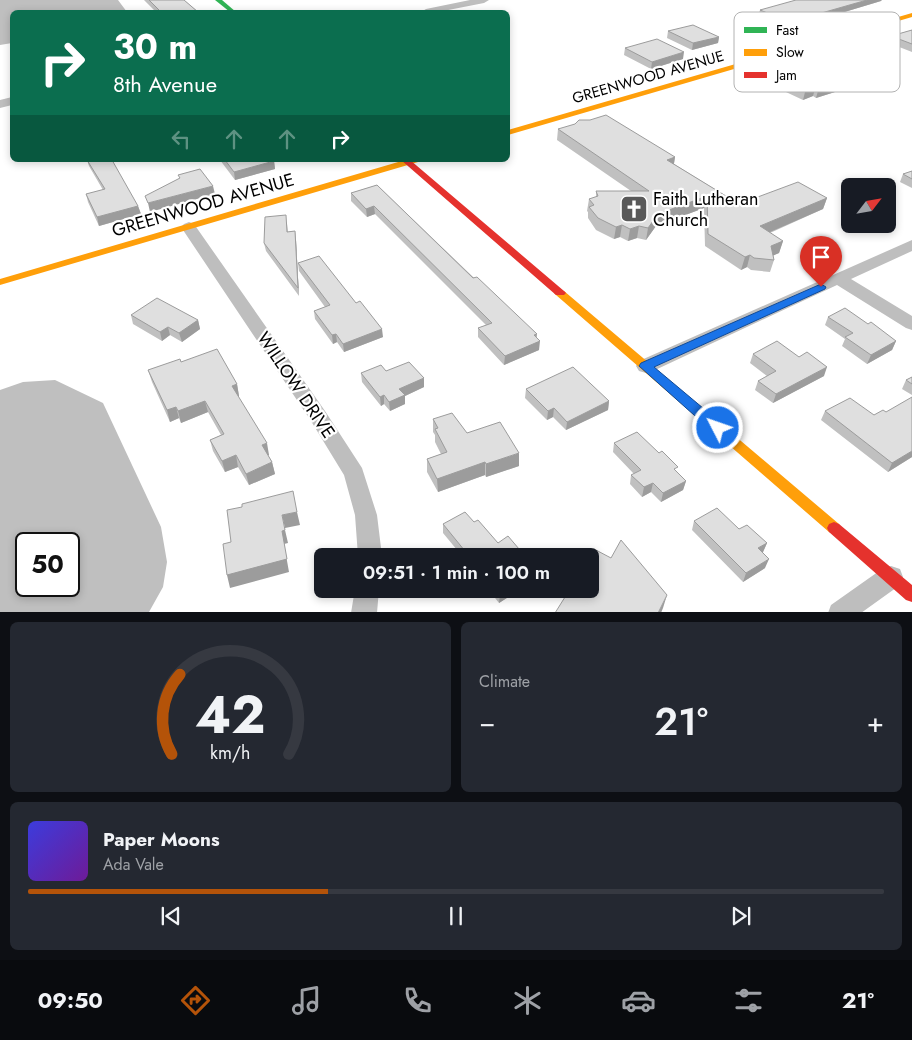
<!DOCTYPE html>
<meta charset="utf-8">
<style>
:root{--surface:#171b24;--page:#242831;--text:#f1f3f6;--muted:#9ea1a6;--line:#363941;--accent:#b45309}
body{margin:0;font-family:Jost,sans-serif;background:var(--page);color:var(--text);height:100vh;display:flex;flex-direction:column;font-size:19px;white-space:nowrap}
*{box-sizing:border-box;margin:0}
p{font-size:16px;color:var(--muted)}
.icon{flex:none;width:28px;height:28px;fill:none;stroke:currentColor;stroke-width:2;stroke-linecap:round;stroke-linejoin:round}
.map{position:relative;height:612px;overflow:hidden}
.drawer{display:flex;flex-direction:column;gap:10px;padding:10px;background:#0d0f14;flex:1}
.drawer>*{flex:none}
.banner{position:absolute;left:10px;top:10px;width:500px;height:152px;border-radius:8px;box-shadow:0 2px 8px #0003;background:#0b6e4f;color:#fff;overflow:hidden}
.needle{width:32px;rotate:59deg}
.tools{position:absolute;left:841px;top:178px;display:grid;gap:10px}
.tools a{display:grid;place-items:center;width:55px;height:55px;border-radius:8px;background:var(--surface);box-shadow:0 2px 8px #0003;font-size:25px}
.speed{position:absolute;left:15px;top:532px;display:flex;gap:10px;font-size:25px;font-weight:700;text-align:center}
.speed>*{display:grid;place-content:center;width:65px;height:65px;border-radius:50%;background:var(--surface);box-shadow:0 2px 8px #0003;line-height:1}
.speed .limit{border:2px solid #111;border-radius:8px;background:#fff;color:#111}
.pin{position:absolute;display:grid;place-items:center;width:42px;height:42px;color:#fff;margin:-51px -21px;border-radius:50% 50% 50% 0;rotate:-45deg;box-shadow:0 0 5px #0007}
.pin .icon{rotate:45deg}
.me{position:absolute;width:55px;margin:-28px;rotate:311deg;stroke-linejoin:round;filter:drop-shadow(0 0 4px #0008)}
.turn{display:flex;align-items:center;gap:18px;height:105px;padding:0 20px;font-size:22px}
.turn .icon{width:65px;height:65px;stroke-width:2.5}
.turn b{display:block;font-size:35px;line-height:42px}
.lanes{display:flex;align-items:center;height:48px;padding:0 20px;background:#0003;justify-content:center;gap:25px;direction:ltr}
.lanes .off{opacity:.35}
.big{font-size:38px;font-weight:600;line-height:1.1}
.drawer .widget{flex:1;display:flex;flex-direction:column;justify-content:center;gap:8px;min-width:0;padding:0 18px;border-radius:8px;background:var(--page)}
.drawer .dial{align-items:center;gap:0}
.dial svg{height:130px;overflow:visible;fill:none;stroke:var(--line);stroke-width:7;stroke-linecap:round;text-anchor:middle}
.dial text{fill:var(--text);stroke:none}
.song{display:flex;align-items:center;gap:15px}
.cover{width:60px;height:60px;border-radius:8px;background:linear-gradient(135deg,hsl(240 70% 55%),hsl(280 70% 35%))}
.played{height:5px;border-radius:2px;background:linear-gradient(90deg,var(--accent) 35%,var(--line) 35%)}
.keys{display:flex;justify-content:space-around;direction:ltr}
.heat{display:flex;justify-content:space-between;align-items:center;font-size:28px;direction:ltr}
.drawer .tiles{flex:1;display:grid;gap:10px;grid-template-columns:1fr 1fr}
.widget:last-child{grid-column:span 2}
.trip{position:absolute;left:314px;top:548px;width:285px;height:50px;border-radius:8px;background:var(--surface);box-shadow:0 2px 8px #0003;font-weight:600;line-height:50px;text-align:center}
.dock{display:flex;height:80px;justify-content:space-around;align-items:center;background:#090b0e;color:var(--muted)}
.dock .icon{width:35px;height:35px}
.dock .on{color:var(--accent)}
.dock b{font-size:22px;color:var(--text)}
.map>svg:first-child{display:block}
</style>
<div class="map">
<svg width="912" height="613" viewBox="0 0 912 613">
<rect width="100%" height="100%" fill="#fff"/>
<path fill="#bfbfbf" fill-rule="evenodd" d="M0 0H118L127 12H12V43L0 45Z
M55 380 103 403 161 527 167 562 163 587 149 612H0V390L23 382ZM26 544H69V586H26Z"/>
<g fill="none" stroke-linecap="round" stroke-linejoin="round">
<path fill="#bebebe" fill-rule="evenodd" d="M470 0H489L484 3 438 12H421L426 9Z
M12 97V105L0 108V100Z
M189 222 194 224 325 411 362 468 377 515 382 556H358L355 515 344 475 311 421 181 227 184 224Z
M912 240V251L851 279 912 316V330L906 328 837 285 653 371 646 373 639 371 636 366 639 361Z
M891 566 900 569 903 577 900 585 861 613H828L831 605 882 569Z
M355 589H379L377 613H351Z"/>
<path fill="#30b455" fill-rule="evenodd" d="M215 0H222L236 12H230Z"/>
<path fill="#ff9f0a" fill-rule="evenodd" d="M912 13V17L508 135V130Z
M405 160H419L418 162 0 285V279Z
M560 290 564 291 839 524 841 528 839 532 834 534 829 532 556 295 554 293 556 291Z"/>
<path fill="#e5322d" fill-rule="evenodd" d="M401 160H410L564 291 566 293 564 295H556Z
M834 522 839 524 912 585V602L906 600 829 532 827 528 829 524Z"/>
</g>
<path fill="#c0c0c0" d="M144 0H184L198 12H156Z
M881 1 788 29 758 16 760 10Z
M912 30V52L889 43 891 36Z
M668 31 719 37 718 43 692 50 667 38Z
M625 48 683 59 651 69 624 55Z
M773 78 876 79 816 98 813 96 803 100 771 85Z
M558 129 675 157 674 164 739 204 827 198 823 209 770 233 783 241 779 253 773 255 774 260 770 272 751 270 747 267 741 270 705 246 704 208 656 226 646 240 637 238 628 241 620 237 614 239 596 230 588 218V212L587 211 589 199 596 197V191H631L557 140Z
M87 160 138 206 141 214 99 226 88 202 86 194 103 190 89 166Z
M220 160H273L274 161 275 169 235 180Z
M912 171V188L900 182 903 174Z
M377 185 537 338 539 350 504 365 478 337V328L486 325 375 214 367 217 351 201V193Z
M287 224 288 232 295 231 296 240 299 296 266 251 264 243Z
M298 263 383 337 344 352 337 342 333 344 315 319 314 311 325 307 299 271Z
M131 315 198 320 200 329 182 342 170 335 162 341 133 324Z
M828 317 868 324 896 341 892 350 867 364 842 346 845 339 825 325Z
M753 354 824 376 773 403 755 390 758 381 767 376 750 363Z
M181 362 237 384 239 396H238L269 455H268L272 462 275 474 249 485 238 467 225 472 213 451 210 440 221 435 208 412 181 423 179 418 170 422 152 382 148 370Z
M386 371 424 378V387L405 396V404L390 411 384 404 381 406 362 382 361 373Z
M912 377V395L902 389 906 380Z
M526 389 609 401 608 410 566 430 553 417 547 420 525 398Z
M825 411 874 415 912 457 888 472 821 420Z
M433 419 467 433 519 466 486 477 485 475 438 492 427 472V459L441 454 435 442V435L433 432Z
M614 443 677 472 686 481 683 490 661 502 651 492 642 497 630 484 631 475 634 474 613 452Z
M694 521 739 529 767 543 763 552 765 568 743 582 692 530Z
M474 522 498 543 525 556H462L443 533V524Z
M488 589H521L499 603Z"/>
<path fill="#9c9c9c" d="M867 0H882L881 1 788 29 790 22Z
M719 37 718 43 692 50 693 43Z
M684 52 683 59 651 69 652 62Z
M878 72 876 79 816 98 818 91Z
M815 89 813 96 803 100 805 92Z
M675 157 673 169 667 160Z
M274 161 275 169 235 180 234 172Z
M213 186 215 194 150 212 148 203Z
M707 196 704 208 656 226 646 240 648 228 658 214Z
M827 198 823 209 756 238 760 226Z
M138 206 141 214 99 226 97 217Z
M374 206 375 214 367 217 366 209Z
M622 225 620 237 614 239 616 227Z
M639 226 637 238 628 241 630 229Z
M295 231 296 240 299 296 298 288Z
M783 241 779 253 768 258 771 246Z
M750 255 747 267 741 270 745 257Z
M198 320 200 329 182 342 179 333Z
M168 327 170 335 162 341 160 332Z
M382 329 383 337 344 352 343 344Z
M336 334 337 342 333 344 332 335Z
M537 334 536 342 540 341 539 350 504 365 505 356Z
M896 341 892 350 867 364 871 355Z
M827 367 824 376 773 403 776 394Z
M424 378V387L405 396V404L390 411 389 402 399 389Z
M237 384 239 396 234 397 232 386Z
M384 395V404L381 406 380 397Z
M205 401 208 412 181 423 178 411Z
M609 401 608 410 566 430 567 422Z
M176 407 179 418 170 422 167 410Z
M554 408 553 417 547 420 548 411Z
M267 443 269 455 265 457 262 445Z
M912 451V457L888 472 892 463Z
M519 453V466L486 477V464Z
M236 455 238 467 225 472 222 461Z
M272 462 275 474 249 485 246 474Z
M485 462V475L438 492 437 479Z
M686 481 683 490 661 502 663 493Z
M653 483 651 492 642 497 644 487Z
M297 512 300 525 285 528 282 515Z
M285 530 288 543 284 544 289 572 230 588 227 575 282 531Z
M767 543 763 552 755 557 758 548Z
M769 559 765 568 743 582 746 573Z
M508 589H521L499 603 500 594Z
M667 595 663 608 661 613H658Z"/>
<path fill="#dfdfdf" stroke="#9c9c9c" d="M149 0H184L198 12H161Z
M796 0H867L790 22 760 10Z
M693 25 719 37 693 43 668 31Z
M912 30V44L891 36Z
M657 39 684 52 652 62 625 48Z
M606 115 675 157 667 160 739 204 798 182 827 198 760 226 783 241 771 246 774 260 754 258 750 255 745 257 708 234 707 196 658 214 648 228 639 226 630 229 622 225 616 227 598 218 589 207 594 205 589 199 598 196 596 191H649L558 129 575 124 579 120H590Z
M87 160H112L138 206 97 217 86 194 105 189Z
M225 160H273L274 161 234 172Z
M200 169 213 186 148 203 145 196 180 178 178 175Z
M912 171V179L903 174Z
M377 185 473 278 477 277 537 334 534 335 540 341 505 356 478 328 492 323 374 206 366 209 351 193Z
M286 215 287 232 295 231 298 288 264 243 265 217Z
M319 256 356 303 360 301 382 329 343 344 336 334 332 335 314 311 330 305 298 263Z
M157 298 198 320 179 333 168 327 160 332 131 315Z
M845 308 868 324 871 322 896 341 871 355 845 337 853 333 828 317Z
M777 341 799 357 807 352 827 367 776 394 758 381 776 371 753 354Z
M217 349 237 384 232 386 267 443 262 445 272 462 246 474 236 455 222 461 210 440 224 434 205 401 178 411 176 407 167 410 148 370 180 359 181 362Z
M409 362 424 378 399 389 405 395 389 402 384 395 380 397 361 373 381 365 386 371Z
M573 367 609 401 567 422 554 408 548 411 526 389Z
M912 377V384L906 380Z
M912 397V451L892 463 825 411 850 398 874 415 883 410 886 412Z
M452 413 467 433 500 422 519 453 486 464 485 462 437 479 427 459 447 452 435 429 438 428 433 419Z
M637 432 659 453 662 451 678 467 674 469 686 481 663 493 653 483 644 487 631 475 641 470 614 443Z
M293 491 297 512 282 515 285 530 282 531 287 559 227 575 223 544 231 542 227 510 242 507V504Z
M717 508 739 529 747 525 767 543 758 548 769 559 746 573 694 521Z
M465 512 474 522 478 520 498 543 508 536 525 556H469L443 524Z
M621 540 667 595 658 613H555L570 589H590V556H589L594 549 611 558Z
M496 589H508L500 594Z"/>
<path fill="#1a73e8" stroke="#114b97" d="M821 284 826 287 825 289 654 367 722 424 724 428 722 432H713L639 366 641 363Z"/>
<defs>
<g id="church-square" transform="scale(1.4375)"><rect x="-9" y="-9" width="18" height="18" rx="4" fill="#595959" stroke="#fff"/><path d="M-1.2-6h2.4v3.5h3.3v2.4h-3.3V6h-2.4V-.1h-3.3v-2.4h3.3Z" fill="#fff"/></g>
</defs>
<g fill-rule="evenodd">
<use href="#church-square" x="634" y="209"/>
</g>
<g text-anchor="middle" stroke-width="4.5" stroke-linejoin="round" paint-order="stroke">
<g font-size="15" fill="#000" stroke="#fff">
<text transform="translate(648 77) rotate(-16)" y="5">GREENWOOD AVENUE</text>
</g>
<g font-size="18" fill="#000" stroke="#fff" text-anchor="start">
<text x="653" y="205">Faith Lutheran<tspan x="653" dy="21">Church</tspan></text>
</g>
<g font-size="18" fill="#000" stroke="#fff">
<text transform="translate(203 205) rotate(-16)" y="6">GREENWOOD AVENUE</text>
<text transform="translate(296 385) rotate(56)" y="6">WILLOW DRIVE</text>
</g>
</g>
<rect x="734" y="12" width="166" height="80" rx="8" fill="#fff" stroke="#b2b2b2" stroke-width="1"/>
<rect x="744" y="27" width="23" height="6" fill="#30b455"/>
<rect x="744" y="49" width="23" height="7" fill="#ff9f0a"/>
<rect x="744" y="72" width="23" height="6" fill="#e5322d"/>
<g font-size="14" fill="#000">
<text x="776" y="35">Fast</text>
<text x="776" y="57">Slow</text>
<text x="776" y="80">Jam</text>
</g>
</svg>
<div class="tools">
<a><svg class="needle" viewBox="-14 -14 28 28"><path d="M0-13l5 13h-10z" fill="#e53935"/><path d="M0 13l5-13h-10z" fill="#9ea1a6"/></svg></a>
</div>
<div class="speed"><div class="limit">50</div></div>
<div class="pin" style="left:821px;top:287px;background:#d93025"><svg class="icon" aria-label="arrive" viewBox="0 0 24 24"><path d="M6 21V4h12l-3 4 3 4H6"/></svg></div>
<svg class="me" style="left:718px;top:428px" viewBox="-20 -20 40 40"><circle r="17" fill="#1a73e8" stroke="#fff" stroke-width="3"/><path d="M0-11L8 9 0 5-8 9z" fill="#fff"/></svg>
<div class="trip">09:51 · 1 min · 100 m</div>
<div class="banner">
<div class="turn"><svg class="icon" aria-label="right" viewBox="0 0 24 24"><path d="M7 20v-9h11M14 6l5 5-5 5"/></svg><div><b>30 m</b>8th Avenue</div></div>
<div class="lanes"><svg class="icon off" aria-label="left" viewBox="0 0 24 24"><path d="M17 20v-9H6M10 6l-5 5 5 5"/></svg><svg class="icon off" aria-label="ahead" viewBox="0 0 24 24"><path d="M12 20V5M6 11l6-6 6 6"/></svg><svg class="icon off" aria-label="ahead" viewBox="0 0 24 24"><path d="M12 20V5M6 11l6-6 6 6"/></svg><svg class="icon" aria-label="right" viewBox="0 0 24 24"><path d="M7 20v-9h11M14 6l5 5-5 5"/></svg></div>
</div>
</div>
<section class="drawer">
<div class="tiles">
<div class="widget dial"><svg viewBox="0 0 100 80">
<path d="M14 69A42 42 0 1 1 86 69"/>
<path d="M14 69A42 42 0 0 1 19 20" stroke="#b45309"/>
<text x="50" y="56" font-size="32" font-weight="700">42</text>
<text x="50" y="72" font-size="11">km/h</text>
</svg></div>
<div class="widget"><p>Climate</p>
<div class="heat"><a>−</a><b class="big">21°</b><a>+</a></div>
</div>
<div class="widget">
<div class="song"><i class="cover"></i><div><b>Paper Moons</b><p>Ada Vale</p></div></div>
<div class="played"></div>
<div class="keys"><svg class="icon" aria-label="previous" viewBox="0 0 24 24"><path d="M18 5L8 12l10 7zM5 5v14"/></svg><svg class="icon" aria-label="pause" viewBox="0 0 24 24"><path d="M8 5v14M16 5v14"/></svg><svg class="icon" aria-label="next" viewBox="0 0 24 24"><path d="M6 5l10 7-10 7zM19 5v14"/></svg></div>
</div>
</div>
</section>
<nav class="dock">
<b>09:50</b>
<svg class="icon on" aria-label="directions" viewBox="0 0 24 24"><path d="M12 3l9 9-9 9-9-9zM9 14v-3h6M13 9l2 2-2 2"/></svg>
<svg class="icon" aria-label="music" viewBox="0 0 24 24"><path d="M9 18V5l10-2v13"/><circle cx="6" cy="18" r="3"/><circle cx="16" cy="16" r="3"/></svg>
<svg class="icon" aria-label="phone" viewBox="0 0 24 24"><path d="M5 4h4l2 5-3 2q2 4 5 5l2-3 5 2v4C11 20 4 13 5 4z"/></svg>
<svg class="icon" aria-label="climate" viewBox="0 0 24 24"><path d="M12 3v18M4 7l16 10M4 17L20 7"/></svg>
<svg class="icon" aria-label="car" viewBox="0 0 24 24"><path d="M5 17H2v-5l4-1 3-4h7l3 4 3 1v5h-3M9 17h6M6 11h13"/><circle cx="7" cy="17" r="2"/><circle cx="17" cy="17" r="2"/></svg>
<svg class="icon" aria-label="filters" viewBox="0 0 24 24"><path d="M4 7h16M4 17h16"/><circle cx="9" cy="7" r="2"/><circle cx="15" cy="17" r="2"/></svg>
<b>21°</b>
</nav>
